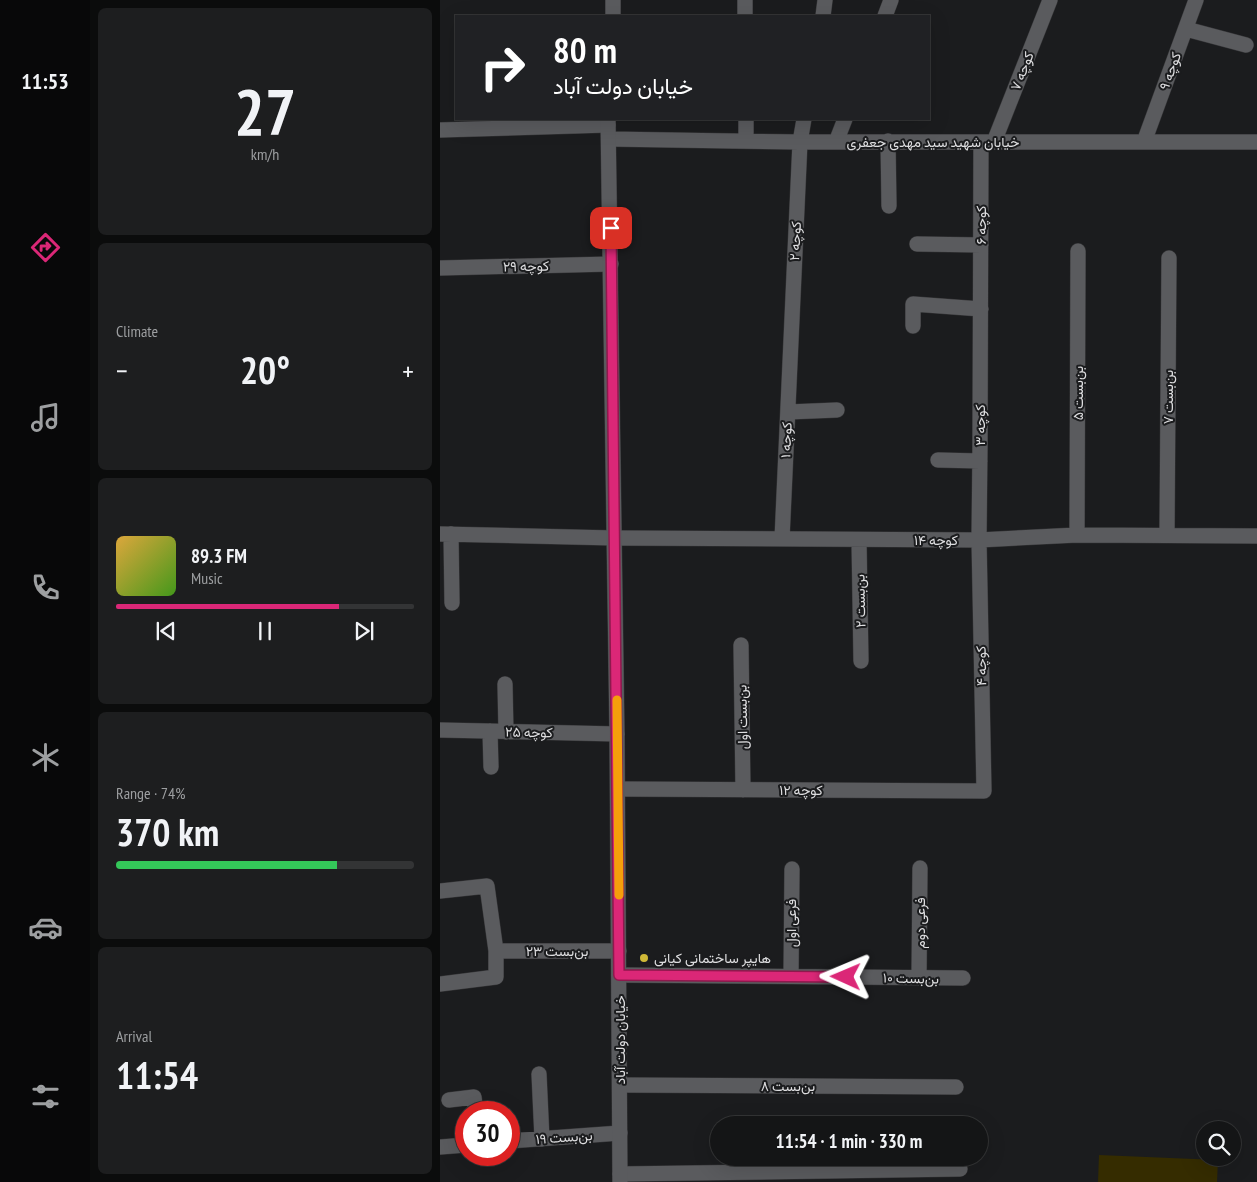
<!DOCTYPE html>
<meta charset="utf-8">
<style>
:root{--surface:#141516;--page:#1d1e1f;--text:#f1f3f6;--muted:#9d9fa1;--line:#333435;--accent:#db2777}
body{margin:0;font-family:"PT Sans Narrow",Vazirmatn,sans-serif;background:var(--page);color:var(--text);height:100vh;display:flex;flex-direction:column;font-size:19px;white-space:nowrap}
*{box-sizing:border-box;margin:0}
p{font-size:16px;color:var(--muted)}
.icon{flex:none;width:28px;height:28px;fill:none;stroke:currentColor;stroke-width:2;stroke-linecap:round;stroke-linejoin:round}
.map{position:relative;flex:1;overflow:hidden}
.side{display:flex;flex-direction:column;gap:8px;padding:8px;background:#0b0c0c;width:350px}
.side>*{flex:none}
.banner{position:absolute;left:15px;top:15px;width:475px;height:105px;border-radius:0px;box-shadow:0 5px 20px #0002,0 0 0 1px var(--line);background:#202124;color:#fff;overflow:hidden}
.controls{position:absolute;left:756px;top:1121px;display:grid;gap:10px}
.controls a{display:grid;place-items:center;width:45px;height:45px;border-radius:50%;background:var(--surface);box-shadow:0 5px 20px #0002,0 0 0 1px var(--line);font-size:25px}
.speed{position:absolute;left:15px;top:1101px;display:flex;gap:10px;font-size:25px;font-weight:700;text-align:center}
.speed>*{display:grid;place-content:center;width:65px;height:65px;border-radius:50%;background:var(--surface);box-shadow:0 5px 20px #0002,0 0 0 1px var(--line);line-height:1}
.speed .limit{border:8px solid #d22;background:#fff;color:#111}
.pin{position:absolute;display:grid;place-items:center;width:42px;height:42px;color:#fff;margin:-21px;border-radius:10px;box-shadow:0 2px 8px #0006}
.me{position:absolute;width:55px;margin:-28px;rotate:271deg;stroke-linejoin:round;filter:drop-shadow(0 0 4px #0008)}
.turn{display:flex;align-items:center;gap:18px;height:105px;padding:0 15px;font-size:22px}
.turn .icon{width:65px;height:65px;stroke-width:2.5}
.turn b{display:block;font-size:35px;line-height:42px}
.big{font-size:38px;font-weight:700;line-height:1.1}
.side .card{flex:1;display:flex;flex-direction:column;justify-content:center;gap:8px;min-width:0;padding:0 18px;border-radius:8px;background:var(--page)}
.side .dial{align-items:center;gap:0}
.dial b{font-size:65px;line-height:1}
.song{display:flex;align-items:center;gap:15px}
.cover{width:60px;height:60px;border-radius:8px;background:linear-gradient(135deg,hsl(40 70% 55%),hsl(100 70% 35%))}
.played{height:5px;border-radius:2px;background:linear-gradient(90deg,var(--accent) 75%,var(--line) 75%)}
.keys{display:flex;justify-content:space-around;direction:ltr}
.heat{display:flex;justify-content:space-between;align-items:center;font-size:28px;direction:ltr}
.charge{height:8px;border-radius:4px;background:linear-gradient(90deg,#34c759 74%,var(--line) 0)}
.trip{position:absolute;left:270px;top:1116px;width:278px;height:50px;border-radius:25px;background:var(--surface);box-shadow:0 5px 20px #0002,0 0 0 1px var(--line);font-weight:700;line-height:50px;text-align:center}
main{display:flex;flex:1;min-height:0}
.tabs{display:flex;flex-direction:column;width:90px;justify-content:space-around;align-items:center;background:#080809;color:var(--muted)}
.tabs .icon{width:35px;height:35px}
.tabs .selected{color:var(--accent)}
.tabs b{font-size:22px;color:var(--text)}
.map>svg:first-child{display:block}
</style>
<main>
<nav class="tabs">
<b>11:53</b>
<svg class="icon selected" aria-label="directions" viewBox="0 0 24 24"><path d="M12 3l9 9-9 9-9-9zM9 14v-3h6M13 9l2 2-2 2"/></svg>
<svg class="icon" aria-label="music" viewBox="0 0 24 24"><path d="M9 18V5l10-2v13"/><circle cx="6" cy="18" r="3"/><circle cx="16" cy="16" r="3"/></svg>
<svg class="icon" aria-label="phone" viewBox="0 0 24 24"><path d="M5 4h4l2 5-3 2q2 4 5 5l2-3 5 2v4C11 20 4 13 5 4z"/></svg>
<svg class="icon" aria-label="climate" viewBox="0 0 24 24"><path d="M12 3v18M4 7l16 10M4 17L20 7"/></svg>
<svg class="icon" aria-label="car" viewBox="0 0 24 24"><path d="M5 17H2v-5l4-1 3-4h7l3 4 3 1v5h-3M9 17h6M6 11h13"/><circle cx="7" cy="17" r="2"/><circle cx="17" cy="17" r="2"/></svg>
<svg class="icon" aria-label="filters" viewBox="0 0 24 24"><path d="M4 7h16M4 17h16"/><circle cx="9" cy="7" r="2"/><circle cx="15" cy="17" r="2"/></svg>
</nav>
<section class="side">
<div class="card dial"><b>27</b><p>km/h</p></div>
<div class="card"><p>Climate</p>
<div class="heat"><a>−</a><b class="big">20°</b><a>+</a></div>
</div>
<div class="card">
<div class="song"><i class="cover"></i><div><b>89.3 FM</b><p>Music</p></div></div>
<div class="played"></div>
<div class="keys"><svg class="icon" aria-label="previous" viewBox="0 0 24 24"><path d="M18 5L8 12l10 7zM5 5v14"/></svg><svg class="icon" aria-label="pause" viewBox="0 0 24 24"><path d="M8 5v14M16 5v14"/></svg><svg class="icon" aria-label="next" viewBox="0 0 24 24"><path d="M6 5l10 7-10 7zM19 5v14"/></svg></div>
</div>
<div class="card"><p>Range · 74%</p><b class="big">370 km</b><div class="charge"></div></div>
<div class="card"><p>Arrival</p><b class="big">11:54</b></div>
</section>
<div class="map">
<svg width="817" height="1182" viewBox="0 0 817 1182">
<rect width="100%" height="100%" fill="#1b1c1e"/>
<path fill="#352c00" d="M659 1155 778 1160 777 1182H658Z"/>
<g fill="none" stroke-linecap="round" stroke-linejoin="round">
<g stroke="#363638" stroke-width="16">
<path id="street" d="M305 0V16
M383 16 385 0
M445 16 451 0
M746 29 806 45
M306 119V141
M0 130 168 125
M169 139 360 142H817
M448 141 449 206
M396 142 405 119
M554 142 610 0
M704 142 756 0
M477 244 541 245
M0 268 171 264
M473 326V304L541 309
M348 412 397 410
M498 460 540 461
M0 534 174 538 539 540 637 535 817 536
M11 534 12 603
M637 535 638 251
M727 535 729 258
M342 539 360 142 364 119
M419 540 421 661
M301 645 303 790
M65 684 66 732
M0 730 177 734
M50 731 51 767
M178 789 544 791 539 540 540 447 541 142
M0 891 47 886 56 951V977L0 984
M56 951H179
M179 975 523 978
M351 976 352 869
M479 978 480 868
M99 1074 102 1139
M180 1085 516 1087
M9 1100 34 1097 36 1112
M69 1141 180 1133
M0 1147 26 1145
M180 1174 520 1169"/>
</g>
<g stroke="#363638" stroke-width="16">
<path id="secondary" d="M173 16V0
M168 119 177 734 180 1182"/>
</g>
<use href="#street" stroke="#5a5b5e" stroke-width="15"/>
<use href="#secondary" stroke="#5a5b5e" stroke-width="15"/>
</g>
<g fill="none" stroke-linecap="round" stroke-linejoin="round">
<g stroke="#8e194d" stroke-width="12">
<path id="route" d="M171 228 179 975 406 977"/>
</g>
<use href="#route" stroke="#db2777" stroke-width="9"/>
<path stroke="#f59e0b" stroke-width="9" d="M177 700 179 895"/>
</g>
<circle fill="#cfb837" stroke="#1b1c1e" stroke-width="2" cx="204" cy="958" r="5"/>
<g text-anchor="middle" stroke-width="4" stroke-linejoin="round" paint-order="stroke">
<g font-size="14" fill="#dedee0" stroke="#1b1c1e">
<text transform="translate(582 71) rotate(-68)" y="5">کوچه ۷</text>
<text transform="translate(730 71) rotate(-70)" y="5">کوچه ۹</text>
<text x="493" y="147">خیابان شهید سید مهدی جعفری</text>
<text transform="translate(541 225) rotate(-90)" y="5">کوچه ۶</text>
<text transform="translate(355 241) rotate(-87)" y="5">کوچه ۲</text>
<text transform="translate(86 266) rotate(-1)" y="5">کوچه ۲۹</text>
<text transform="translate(638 393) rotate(-90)" y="5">بن‌بست ۵</text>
<text transform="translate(728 397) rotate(-90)" y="5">بن‌بست ۷</text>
<text transform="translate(540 425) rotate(-90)" y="5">کوچه ۳</text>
<text transform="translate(346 440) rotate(-88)" y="5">کوچه ۱</text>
<text x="496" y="545">کوچه ۱۴</text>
<text transform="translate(420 601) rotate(-91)" y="5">بن‌بست ۲</text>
<text transform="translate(541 666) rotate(-91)" y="5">کوچه ۴</text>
<text transform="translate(302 717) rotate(-91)" y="5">بن‌بست اول</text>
<text transform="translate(89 732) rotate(1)" y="5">کوچه ۲۵</text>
<text x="361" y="795">کوچه ۱۲</text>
<text transform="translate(351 923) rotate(-90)" y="5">فرعی اول</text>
<text transform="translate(480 923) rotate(-90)" y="5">فرعی دوم</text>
<text x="117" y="956">بن‌بست ۲۳</text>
<text transform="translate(471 978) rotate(1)" y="5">بن‌بست ۱۰</text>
<text transform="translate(180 1040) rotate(-90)" y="5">خیابان دولت آباد</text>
<text x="348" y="1091">بن‌بست ۸</text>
<text transform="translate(124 1137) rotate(-4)" y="5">بن‌بست ۱۹</text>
</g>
<g font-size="14" fill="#dedee0" stroke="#1b1c1e" text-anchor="start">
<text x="214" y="963">هایپر ساختمانی کیانی</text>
</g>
</g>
</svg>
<div class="controls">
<a><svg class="icon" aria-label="search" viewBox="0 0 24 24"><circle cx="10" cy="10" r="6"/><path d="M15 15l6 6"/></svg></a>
</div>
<div class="speed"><div class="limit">30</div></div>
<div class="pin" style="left:171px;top:228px;background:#d93025"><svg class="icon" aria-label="arrive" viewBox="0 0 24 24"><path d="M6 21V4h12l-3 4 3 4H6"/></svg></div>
<svg class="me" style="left:406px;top:977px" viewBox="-20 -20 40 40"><path d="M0-17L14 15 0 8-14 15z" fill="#db2777" stroke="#fff" stroke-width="4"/></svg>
<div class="trip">11:54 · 1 min · 330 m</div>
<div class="banner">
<div class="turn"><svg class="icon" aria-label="right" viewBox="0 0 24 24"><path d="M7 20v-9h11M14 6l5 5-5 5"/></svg><div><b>80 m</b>خیابان دولت آباد</div></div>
</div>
</div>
</main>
